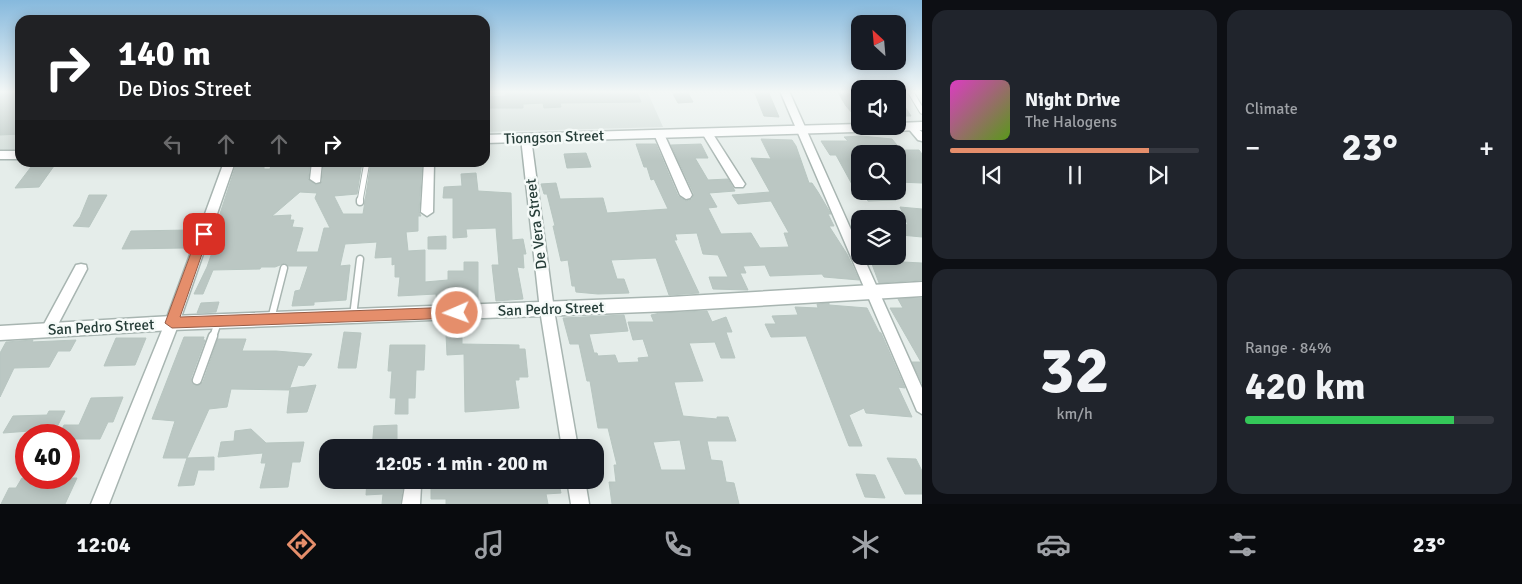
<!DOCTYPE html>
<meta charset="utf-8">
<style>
:root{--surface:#171b24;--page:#20242c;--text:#f1f3f6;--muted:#9ea1a6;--line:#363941;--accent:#e58e6b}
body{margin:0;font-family:Signika,sans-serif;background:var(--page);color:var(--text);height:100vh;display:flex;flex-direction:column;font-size:19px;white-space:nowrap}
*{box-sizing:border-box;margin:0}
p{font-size:16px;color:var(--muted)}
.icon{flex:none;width:28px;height:28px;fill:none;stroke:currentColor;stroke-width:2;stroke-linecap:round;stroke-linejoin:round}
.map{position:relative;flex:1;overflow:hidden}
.sheet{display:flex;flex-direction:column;gap:10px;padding:10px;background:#0d0f14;width:600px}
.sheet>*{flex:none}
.guide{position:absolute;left:15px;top:15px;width:475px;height:152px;border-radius:15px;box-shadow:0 2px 12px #0003;background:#202124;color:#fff;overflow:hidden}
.needle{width:32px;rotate:334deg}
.tools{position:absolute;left:851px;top:15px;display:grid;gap:10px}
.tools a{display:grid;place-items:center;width:55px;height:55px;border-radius:10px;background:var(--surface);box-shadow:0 2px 12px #0003;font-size:25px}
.speed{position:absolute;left:15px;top:424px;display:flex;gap:10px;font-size:25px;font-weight:700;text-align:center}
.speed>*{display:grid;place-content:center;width:65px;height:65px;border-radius:50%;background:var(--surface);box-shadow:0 2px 12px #0003;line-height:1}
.speed .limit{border:8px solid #d22;background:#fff;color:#111}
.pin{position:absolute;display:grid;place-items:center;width:42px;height:42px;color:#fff;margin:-21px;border-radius:10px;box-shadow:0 2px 8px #0006}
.me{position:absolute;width:55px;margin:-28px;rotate:268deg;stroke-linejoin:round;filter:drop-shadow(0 0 4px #0008)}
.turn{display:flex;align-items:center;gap:18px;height:105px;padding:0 20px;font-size:22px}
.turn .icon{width:65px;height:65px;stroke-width:2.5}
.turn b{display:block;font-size:35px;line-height:42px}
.lanes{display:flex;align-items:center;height:48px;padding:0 20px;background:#0003;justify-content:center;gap:25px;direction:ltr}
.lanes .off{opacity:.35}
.big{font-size:38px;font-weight:800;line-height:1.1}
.sheet .tile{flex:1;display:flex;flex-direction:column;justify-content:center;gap:8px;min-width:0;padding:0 18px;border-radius:15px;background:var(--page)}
.sheet .dial{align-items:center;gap:0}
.dial b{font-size:65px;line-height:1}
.song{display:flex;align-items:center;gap:15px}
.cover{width:60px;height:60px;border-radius:8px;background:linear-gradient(135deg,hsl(310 70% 55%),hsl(90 70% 35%))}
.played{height:5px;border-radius:2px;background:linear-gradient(90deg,var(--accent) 80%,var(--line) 80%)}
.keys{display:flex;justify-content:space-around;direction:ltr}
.heat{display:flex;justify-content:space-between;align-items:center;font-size:28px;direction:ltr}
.charge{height:8px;border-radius:4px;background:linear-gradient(90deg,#34c759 84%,var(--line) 0)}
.sheet .tiles{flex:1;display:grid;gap:10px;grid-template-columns:repeat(2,1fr)}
.trip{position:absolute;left:319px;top:439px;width:285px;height:50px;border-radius:15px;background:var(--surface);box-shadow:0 2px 12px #0003;font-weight:800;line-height:50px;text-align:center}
.dock{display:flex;height:80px;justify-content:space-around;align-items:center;background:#090b0e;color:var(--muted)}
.dock .icon{width:35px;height:35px}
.dock .active{color:var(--accent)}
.dock b{font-size:22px;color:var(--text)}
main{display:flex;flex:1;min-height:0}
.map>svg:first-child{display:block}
</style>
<main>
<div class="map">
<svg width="922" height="504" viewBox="0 0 922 504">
<rect width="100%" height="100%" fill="#e5edea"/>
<path fill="#d3ddd9" d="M0 91H20V150L0 151Z
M485 91H647L663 127 485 132Z"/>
<path fill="#bbc7c3" stroke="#b8c6c1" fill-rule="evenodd" d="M0 91H20V134L0 135Z
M505 91 637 92 641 102 560 103 561 107 544 108 543 103 523 104V108H485V97L506 96Z
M754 91H768L779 117 764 116Z
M837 91H850L860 108V122L846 106Z
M688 93 693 102 678 103 673 94Z
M898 96 911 116H898Z
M861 136 892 139 901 150H919L922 154V183L898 182V154H860V199L836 155H830L821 141H848L844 137Z
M761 139 792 140 796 146 809 183H812L818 192 831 214H828L834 226H829L847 254 859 280 824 277 822 274 770 276 765 265 743 266 746 273H740L748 290 713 289 709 277H728L718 255 703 254 697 233 675 234 677 240H674L699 293 669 295 656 258 611 260 617 279H624L629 293 598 294 576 292 575 286H572L568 260 561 261 553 226H555L547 194H544L541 184 556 183 560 199 603 198 607 213 668 209 654 179 651 180 647 167H644L636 144H656L678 196 686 201 692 199 694 194 671 145 701 144 708 158H695L708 180 728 179 735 191 709 193 717 207 708 208 721 234 751 233 760 248 789 247 784 233H789L771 201 738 204 732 195 770 192 751 158 771 159Z
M586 153 591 167 567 168 564 154Z
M237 162H264V169H270L272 162H310L308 179 316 185 322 182 324 162H362L357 194 334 196 343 214H363L371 162H422L419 212 421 216H418V231L406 232 408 251 425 250V282L448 280V271H464V262H478V302L453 301V303L437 304 436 294 398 296 400 277H395V264L392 265V257L375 258 377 242 345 244 340 266 350 265 346 300 314 302V305L292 306 295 291 300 290 308 266H288L285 263 275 267H261L260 269 213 270 203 294H194L207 267 217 238H212ZM300 192 317 193 315 198 330 228H324L318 252H296L303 228 292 227 294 220H290L291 215 272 216Z
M54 166 39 187 15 188 31 167Z
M476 173 478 191 511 193 512 240 523 239 526 254H523L524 268 517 267 523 299 496 301 492 265H499L496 228 466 229 467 237 453 238V198H443L444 187 462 186 461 174Z
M861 191H889L896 200 868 201Z
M89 195H107L89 227 73 226 80 217Z
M900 207 922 209V237L901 235 898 223 908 225Z
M191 230 184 248 122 249 131 231Z
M446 236V249H428V237Z
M869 256H901L903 262 922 263V280L879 283Z
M922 298V383L912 362H921L890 308H903L898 299Z
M219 302 216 312 197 313 201 303Z
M829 303V305L867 308 879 332 881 333 905 388 898 387 912 417 866 413 864 408 849 415 862 446H849L806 336 771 337 765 324H776L772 316 798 315 795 307 818 308 817 304Z
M707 311 712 322 726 317 732 332H726L735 358H721L715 342 689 343 703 381 674 382 683 416 717 419V417H728L736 441H707L711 460 722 461 726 482 734 483 739 504H612L609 482H616L614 465H617L608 428H598L590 381H587L579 344H570L563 318 624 315 628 331 589 334 594 353H597L598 356 615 355 618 363 639 362 638 358 649 357 643 339 633 340 628 322H654L651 315 660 313ZM680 440 686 470H661L653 442Z
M344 332 361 333 356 368H338Z
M462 333V344L519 345V349H525L528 377H519V380H515L519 408 465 412 464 354 447 355 446 334Z
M184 337H204L203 340H205L191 378 195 386 203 382 218 339H246L242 351H276L312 354 304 366 298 365 289 390 231 389 227 407 209 409 187 458H163L175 421 152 419Z
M116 338H146L135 365 104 366Z
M33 340 32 342 76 340 70 351H58L49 367 14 368 0 397V353L6 342Z
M390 345H425L424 370H416L415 398H408V414H395L396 398H390L392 371H388Z
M316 385 307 412 287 413 290 388Z
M123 397 113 422H108L100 439H69V435H59L64 425H79L91 398Z
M49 411H65L56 429 3 433 13 416 47 415Z
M397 425V448H372L374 426Z
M251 429 266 443 304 442 300 462H292L288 487 260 488 266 463H261L263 453 218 457 221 442 234 441 235 431Z
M214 457V470H198L194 485 178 486 187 458Z
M887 458 916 459 922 471V494H905Z
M856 474 875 475 885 498 865 497Z
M22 478H77L65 504H1L9 488H16Z
M367 480H404L400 504H382L383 494 366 495Z
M464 480H558L561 493 546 494 548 504H446V499H431V487L465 485Z"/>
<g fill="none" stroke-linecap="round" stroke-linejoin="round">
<g stroke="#a8b5b1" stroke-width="7">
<path id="service-far2" d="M910 91 922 111
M360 201 367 162"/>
</g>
<g stroke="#a8b5b1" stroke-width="9">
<path id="service-far1" d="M360 202V200
M353 316 360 259
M271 319 284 268
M213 337 218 322"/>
</g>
<g stroke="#a8b5b1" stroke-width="11">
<path id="service" d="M197 380 213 336"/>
</g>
<g stroke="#a8b5b1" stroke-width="3">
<path id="minor" d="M780 91H789L860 250V256H863L922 388V414L917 411Z
M912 124 922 132V141L918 140 907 127Z
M707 130 711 131 743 181 745 184 743 187H735L702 133Z
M659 131 664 134 692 195 690 198 686 199 680 195 654 134Z
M526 135 531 138 554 310 578 448H562L540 310 521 138Z
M224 162H235L179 323 109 504H91L165 323Z
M312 162H322L320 182 316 183 310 179Z
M424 162H434L433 212 427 216 421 212Z
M81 264 86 265 87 269 53 334 48 336 43 334 41 330 43 326 76 265Z
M406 480H418L421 486 420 504H402Z
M567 480H585L589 504H571Z"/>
</g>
<g stroke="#a8b5b1" stroke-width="3">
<path id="tertiary" d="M922 122V130L485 143V135L860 124V126H898V123Z
M0 151H20V159H0Z
M922 282V296L670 311 172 330 0 340V326L172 316 670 297Z"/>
</g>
<use href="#service-far2" stroke="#fff" stroke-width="5"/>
<use href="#service-far1" stroke="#fff" stroke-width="6"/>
<use href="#service" stroke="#fff" stroke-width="8"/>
<use href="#minor" fill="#fff" fill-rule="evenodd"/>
<use href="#tertiary" fill="#fff" fill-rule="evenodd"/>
</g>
<linearGradient id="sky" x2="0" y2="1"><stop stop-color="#86b9dd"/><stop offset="0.57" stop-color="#f3f7f6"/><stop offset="1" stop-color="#f3f7f6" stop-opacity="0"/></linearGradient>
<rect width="922" height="161" fill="url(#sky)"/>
<path fill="#e58e6b" stroke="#955c46" d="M204 229 209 234 180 317 457 307 463 313 457 318 172 328 165 323 198 234Z"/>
<g text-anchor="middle" stroke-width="5" stroke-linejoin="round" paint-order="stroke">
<g font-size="15" fill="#263d38" stroke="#f5faf8">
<text transform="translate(554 137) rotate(-2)" y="5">Tiongson Street</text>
<text transform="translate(536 224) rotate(-97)" y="5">De Vera Street</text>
<text transform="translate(551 309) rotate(-2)" y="5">San Pedro Street</text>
<text transform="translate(101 327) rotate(-3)" y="5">San Pedro Street</text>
</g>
</g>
</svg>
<div class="tools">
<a><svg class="needle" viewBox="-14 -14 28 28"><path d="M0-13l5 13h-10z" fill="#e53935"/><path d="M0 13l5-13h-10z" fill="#9ea1a6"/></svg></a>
<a><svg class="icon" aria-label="sound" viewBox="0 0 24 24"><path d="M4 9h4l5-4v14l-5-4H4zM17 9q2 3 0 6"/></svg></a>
<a><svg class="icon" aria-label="search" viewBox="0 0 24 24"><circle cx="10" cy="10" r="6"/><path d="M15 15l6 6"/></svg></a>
<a><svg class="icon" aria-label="layers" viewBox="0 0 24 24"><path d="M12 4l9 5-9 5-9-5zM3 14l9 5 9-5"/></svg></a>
</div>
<div class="speed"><div class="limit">40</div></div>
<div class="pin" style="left:204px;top:234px;background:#d93025"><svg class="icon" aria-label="arrive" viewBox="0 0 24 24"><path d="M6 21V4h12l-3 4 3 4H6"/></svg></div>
<svg class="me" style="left:457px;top:313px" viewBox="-20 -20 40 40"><circle r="17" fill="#e58e6b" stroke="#fff" stroke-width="3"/><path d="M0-11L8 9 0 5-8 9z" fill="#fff"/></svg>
<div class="trip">12:05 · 1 min · 200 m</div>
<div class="guide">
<div class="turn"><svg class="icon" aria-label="right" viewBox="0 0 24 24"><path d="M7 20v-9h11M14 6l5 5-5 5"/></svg><div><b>140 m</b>De Dios Street</div></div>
<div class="lanes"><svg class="icon off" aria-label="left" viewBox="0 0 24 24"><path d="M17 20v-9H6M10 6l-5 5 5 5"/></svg><svg class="icon off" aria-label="ahead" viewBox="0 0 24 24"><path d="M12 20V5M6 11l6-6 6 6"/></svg><svg class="icon off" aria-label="ahead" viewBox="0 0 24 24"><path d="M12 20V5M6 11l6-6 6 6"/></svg><svg class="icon" aria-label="right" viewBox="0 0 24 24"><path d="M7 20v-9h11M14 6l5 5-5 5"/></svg></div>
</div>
</div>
<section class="sheet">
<div class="tiles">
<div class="tile">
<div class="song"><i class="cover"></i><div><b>Night Drive</b><p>The Halogens</p></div></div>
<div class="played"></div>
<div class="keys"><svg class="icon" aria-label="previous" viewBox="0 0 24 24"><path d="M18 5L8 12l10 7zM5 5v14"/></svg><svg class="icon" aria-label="pause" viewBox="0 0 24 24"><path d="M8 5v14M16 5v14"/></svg><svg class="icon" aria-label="next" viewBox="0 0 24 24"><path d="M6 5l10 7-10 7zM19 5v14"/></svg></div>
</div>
<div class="tile"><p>Climate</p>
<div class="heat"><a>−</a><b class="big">23°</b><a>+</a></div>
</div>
<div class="tile dial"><b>32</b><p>km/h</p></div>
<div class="tile"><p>Range · 84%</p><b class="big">420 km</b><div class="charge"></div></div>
</div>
</section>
</main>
<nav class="dock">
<b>12:04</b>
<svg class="icon active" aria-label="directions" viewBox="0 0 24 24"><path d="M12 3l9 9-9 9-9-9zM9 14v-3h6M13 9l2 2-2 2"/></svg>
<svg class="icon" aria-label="music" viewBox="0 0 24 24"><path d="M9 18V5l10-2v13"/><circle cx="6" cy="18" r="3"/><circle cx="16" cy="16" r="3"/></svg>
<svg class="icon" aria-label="phone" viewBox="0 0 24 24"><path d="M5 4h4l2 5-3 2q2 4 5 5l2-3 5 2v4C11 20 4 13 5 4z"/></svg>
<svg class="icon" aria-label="climate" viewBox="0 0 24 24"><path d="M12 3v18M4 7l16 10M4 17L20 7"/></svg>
<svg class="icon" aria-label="car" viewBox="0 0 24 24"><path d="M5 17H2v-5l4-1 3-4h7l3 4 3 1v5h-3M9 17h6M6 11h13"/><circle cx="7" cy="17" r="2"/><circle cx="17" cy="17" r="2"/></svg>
<svg class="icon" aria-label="filters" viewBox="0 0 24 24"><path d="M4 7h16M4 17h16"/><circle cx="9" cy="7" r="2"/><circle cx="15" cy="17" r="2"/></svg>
<b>23°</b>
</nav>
